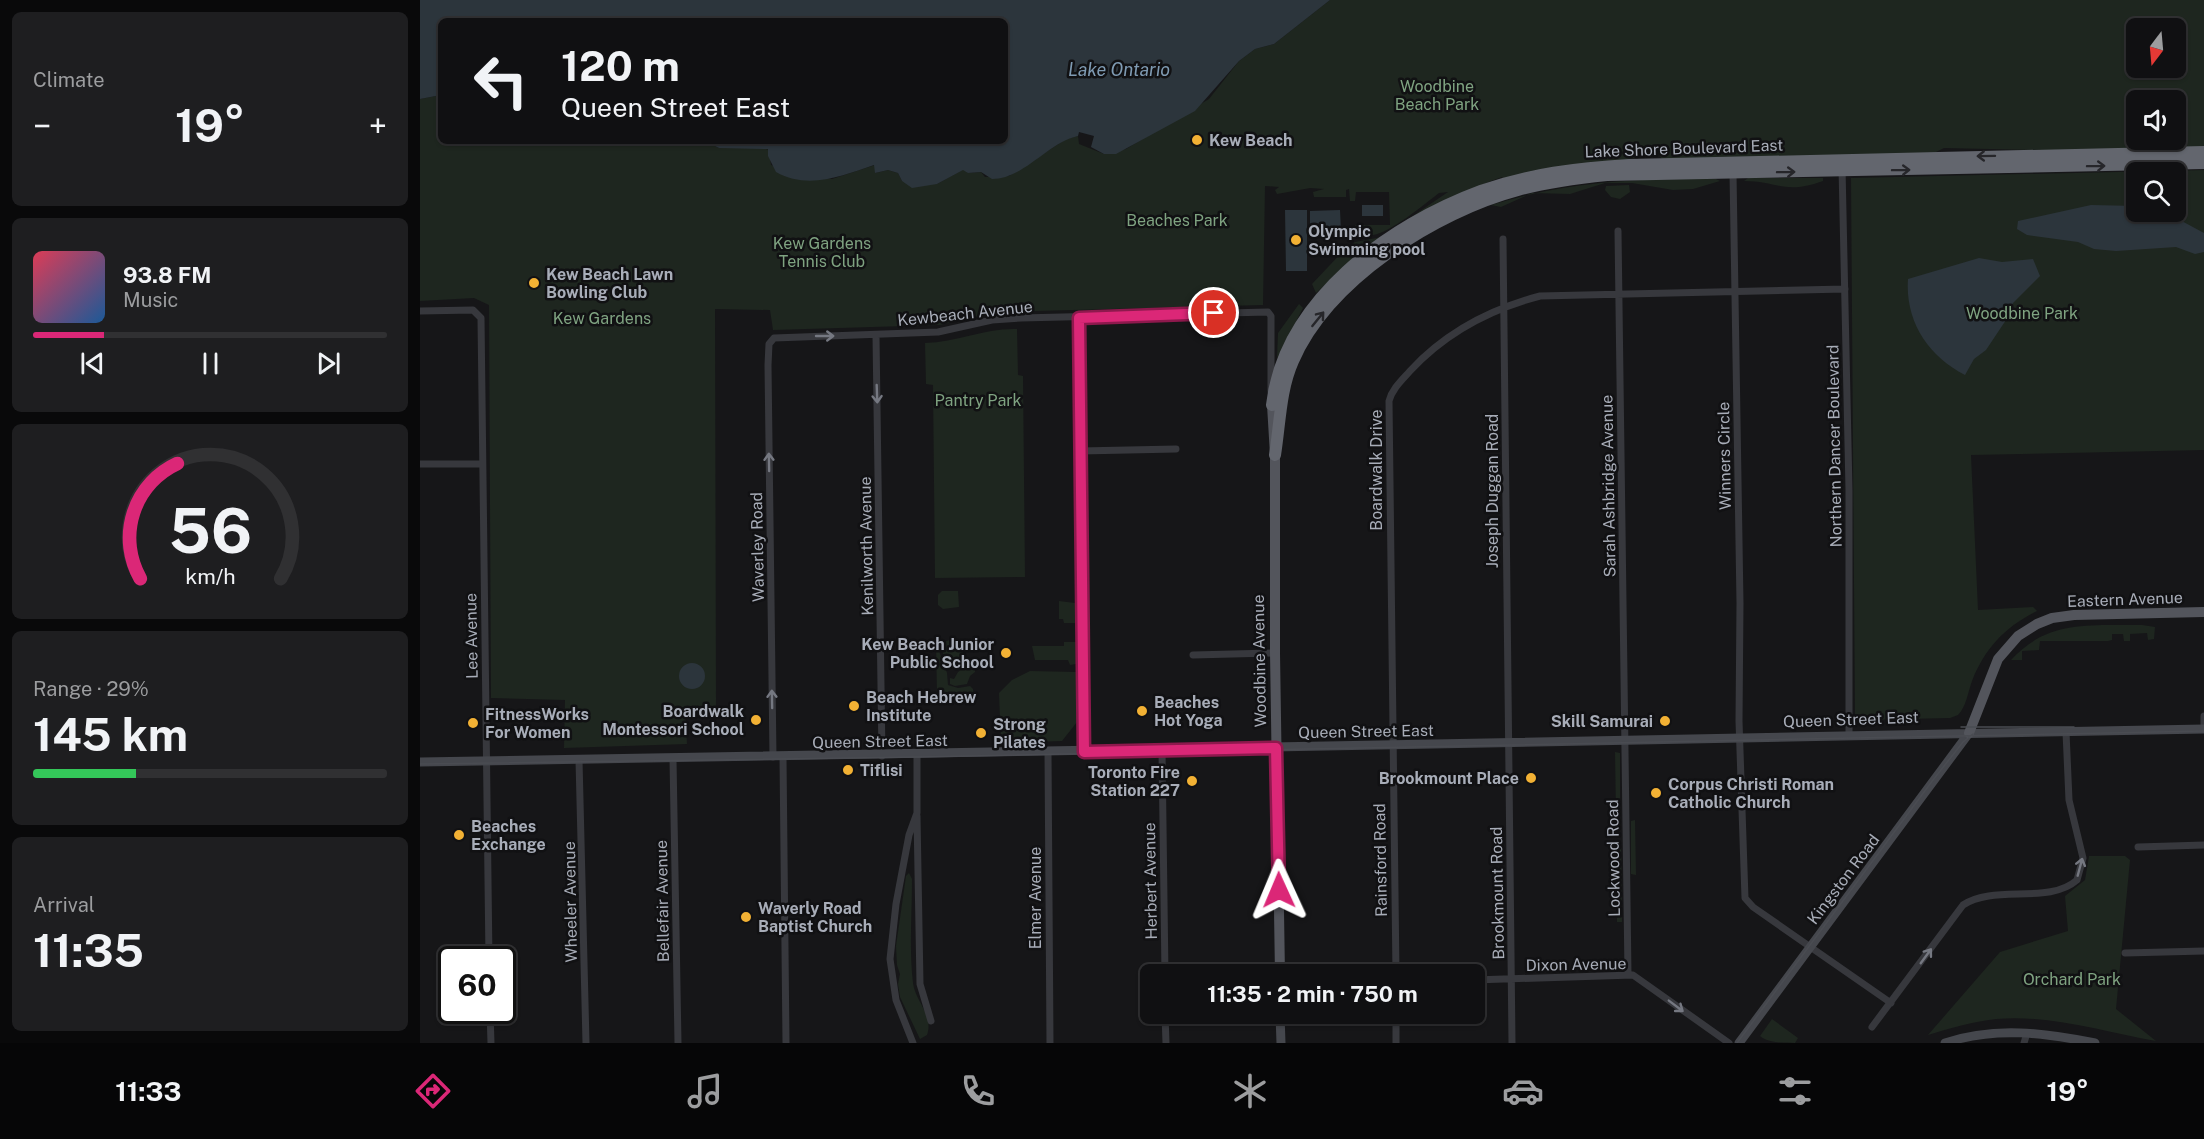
<!DOCTYPE html>
<meta charset="utf-8">
<style>
:root{--surface:#101012;--page:#1e1e20;--text:#f1f3f6;--muted:#9c9d9f;--line:#303032;--accent:#db2777}
body{margin:0;font-family:"Public Sans",sans-serif;background:var(--page);color:var(--text);height:100vh;display:flex;flex-direction:column;font-size:22px;white-space:nowrap}
*{box-sizing:border-box;margin:0}
p{font-size:20px;color:var(--muted)}
.icon{flex:none;width:33px;height:33px;fill:none;stroke:currentColor;stroke-width:2;stroke-linecap:round;stroke-linejoin:round}
.map{position:relative;flex:1;overflow:hidden}
.side{display:flex;flex-direction:column;gap:12px;padding:12px;background:#09090a;width:420px}
.side>*{flex:none}
.hud{position:absolute;left:18px;top:18px;width:570px;height:126px;border-radius:9px;box-shadow:0 2px 4px #0004,0 0 0 2px var(--line);background:#101012;color:var(--text);overflow:hidden}
.needle{width:39px;rotate:196deg}
.controls{position:absolute;left:1706px;top:18px;display:grid;gap:12px}
.controls a{display:grid;place-items:center;width:60px;height:60px;border-radius:9px;background:var(--surface);box-shadow:0 2px 4px #0004,0 0 0 2px var(--line);font-size:30px}
.speed{position:absolute;left:18px;top:946px;display:flex;gap:12px;font-size:30px;font-weight:700;text-align:center}
.speed>*{display:grid;place-content:center;width:78px;height:78px;border-radius:50%;background:var(--surface);box-shadow:0 2px 4px #0004,0 0 0 2px var(--line);line-height:1}
.speed .limit{border:3px solid #111;border-radius:9px;background:#fff;color:#111}
.pin{position:absolute;display:grid;place-items:center;width:51px;height:51px;color:#fff;margin:-26px;border:3px solid #fff;border-radius:50%;box-shadow:0 2px 6px #0007}
.me{position:absolute;width:66px;margin:-33px;rotate:359deg;stroke-linejoin:round;filter:drop-shadow(0 0 4px #0008)}
.turn{display:flex;align-items:center;gap:21px;height:126px;padding:0 24px;font-size:27px}
.turn .icon{width:78px;height:78px;stroke-width:2.5}
.turn b{display:block;font-size:42px;line-height:51px}
.big{font-size:45px;font-weight:700;line-height:1.1}
.side .widget{flex:1;display:flex;flex-direction:column;justify-content:center;gap:9px;min-width:0;padding:0 21px;border-radius:9px;background:var(--page)}
.side .dial{align-items:center;gap:0}
.dial svg{height:156px;overflow:visible;fill:none;stroke:var(--line);stroke-width:7;stroke-linecap:round;text-anchor:middle}
.dial text{fill:var(--text);stroke:none}
.song{display:flex;align-items:center;gap:18px}
.cover{width:72px;height:72px;border-radius:9px;background:linear-gradient(135deg,hsl(350 70% 55%),hsl(210 70% 35%))}
.played{height:6px;border-radius:3px;background:linear-gradient(90deg,var(--accent) 20%,var(--line) 20%)}
.keys{display:flex;justify-content:space-around;direction:ltr}
.heat{display:flex;justify-content:space-between;align-items:center;font-size:33px;direction:ltr}
.charge{height:9px;border-radius:4px;background:linear-gradient(90deg,#34c759 29%,var(--line) 0)}
.trip{position:absolute;left:720px;top:964px;width:345px;height:60px;border-radius:9px;background:var(--surface);box-shadow:0 2px 4px #0004,0 0 0 2px var(--line);font-weight:700;line-height:60px;text-align:center}
.tabs{display:flex;height:96px;justify-content:space-around;align-items:center;background:#060607;color:var(--muted)}
.tabs .icon{width:42px;height:42px}
.tabs .selected{color:var(--accent)}
.tabs b{font-size:27px;color:var(--text)}
main{display:flex;flex:1;min-height:0}
.map>svg:first-child{display:block}
</style>
<main>
<section class="side">
<div class="widget"><p>Climate</p>
<div class="heat"><a>−</a><b class="big">19°</b><a>+</a></div>
</div>
<div class="widget">
<div class="song"><i class="cover"></i><div><b>93.8 FM</b><p>Music</p></div></div>
<div class="played"></div>
<div class="keys"><svg class="icon" aria-label="previous" viewBox="0 0 24 24"><path d="M18 5L8 12l10 7zM5 5v14"/></svg><svg class="icon" aria-label="pause" viewBox="0 0 24 24"><path d="M8 5v14M16 5v14"/></svg><svg class="icon" aria-label="next" viewBox="0 0 24 24"><path d="M6 5l10 7-10 7zM19 5v14"/></svg></div>
</div>
<div class="widget dial"><svg viewBox="0 0 100 80">
<path d="M14 69A42 42 0 1 1 86 69"/>
<path d="M14 69A42 42 0 0 1 33 10" stroke="#db2777"/>
<text x="50" y="56" font-size="32" font-weight="700">56</text>
<text x="50" y="72" font-size="11">km/h</text>
</svg></div>
<div class="widget"><p>Range · 29%</p><b class="big">145 km</b><div class="charge"></div></div>
<div class="widget"><p>Arrival</p><b class="big">11:35</b></div>
</section>
<div class="map">
<svg width="1784" height="1043" viewBox="0 0 1784 1043">
<rect width="100%" height="100%" fill="#161618"/>
<path fill="#1e261f" fill-rule="evenodd" d="M910 0H1784V148L1666 151 1524 148 1514 153 1244 161 1238 154 1084 180 1082 177C1018 200 946 247 896 293L892 284 926 248 935 242 962 237 1028 192 1019 193C1003 205 972 232 953 235 946 237 942 233 935 233V225H970L969 192H936L935 201H930L929 189 926 190V197H894L893 192 904 189 890 188 857 194 855 190 859 187 845 186 843 305 578 312 519 325 353 330 350 310 295 309 296 707 265 708 267 744 144 748 145 700 71 698 69 305 54 298 0 301V99L21 95V141H285L299 148H343L349 150 351 165 412 179 455 165V173L468 170 478 173 482 181 517 184 544 169 548 173 561 172 565 177 589 176 646 139 658 136 659 144 684 154 706 149 789 99 819 61 835 49 854 44ZM1716 28H1755V68H1716ZM1716 100H1755V140H1716Z
M1784 170V450L1551 455 1558 610 1613 607 1617 611C1585 627 1565 648 1552 681 1548 692 1546 707 1538 715L1530 718 1438 720 1435 718 1431 178ZM1716 172H1755V212H1716Z
M1328 178H1403V181C1365 195 1357 181 1324 181Z
M1255 179H1296L1300 181 1273 189 1253 190 1212 183H1185L1150 194 1112 193 1081 207 1071 205C1132 186 1191 180 1255 179Z
M1209 185 1210 192 1200 199 1191 197 1185 190 1186 186Z
M879 304 883 308 857 358 858 333Z
M597 329 598 375 603 376 605 577 515 578 513 385 506 384 505 343C537 342 565 328 597 329Z
M522 591H538L539 607 523 609 518 605V595Z
M639 601 655 603 656 623H644L643 619H639Z
M1722 625 1735 627 1734 639 1728 640 1727 633 1710 634V641H1704L1703 634H1692V640L1688 641H1620L1619 650 1602 651V660H1591C1628 619 1671 626 1722 625Z
M530 640 538 641 544 650 539 662 528 670 521 647 523 642Z
M644 642H656V664L650 665 648 660H615L612 646H644Z
M516 643 527 673 528 685 538 688 550 686 553 689 554 697 544 698V694L517 695Z
M549 665 555 667V672L550 676 547 684 535 686 530 684V678L534 679 538 672Z
M610 671 656 672 657 722 642 741 581 743 579 693 592 680Z
M1195 752 1200 753V814L1196 815Z
M1215 820 1216 875 1211 874V821Z
M1196 846H1201L1202 922H1197Z
M1669 856H1705L1710 860 1696 1009 1736 1041C1685 1032 1628 1014 1576 1019 1552 1022 1530 1028 1508 1035L1580 952 1648 931 1645 896 1665 880Z
M489 873 492 879C492 913 489 949 493 983 495 1001 514 1015 507 1035L500 1039 480 997 478 984 480 974 477 965 476 946 486 876Z
M1352 1019 1378 1038 1375 1043C1363 1043 1348 1043 1340 1036Z"/>
<path fill="#2c353c" d="M0 0H910L854 44 835 49 819 61 775 111 696 154H684L671 147 674 136 659 132 658 136C627 143 604 179 572 179L561 172 548 173 543 170 517 184 492 188 482 181 478 173 468 170 455 173 454 165C422 176 388 190 356 172L348 156V149L299 148 285 141H585V21H21V95L0 99Z
M942 205H963V216H942Z
M1671 205 1716 206V212H1745L1784 233V252L1775 254 1756 247 1696 251 1674 249 1658 242 1607 235 1597 229 1598 221Z
M865 210H887V271H866Z
M920 210 921 231 890 232V211Z
M1559 258 1582 262 1613 259 1620 276 1593 303 1588 317 1566 350 1554 359 1545 375C1508 356 1485 321 1488 279Z
M259 676a13 13 0 1 1 26 0a13 13 0 1 1-26 0Z"/>
<g fill="none" stroke-linecap="round" stroke-linejoin="round">
<path stroke="#37383d" stroke-width="7" d="M1422 167 1429 490V733
M1313 173 1320 603 1319 721 1325 898 1333 907 1471 1003
M1198 231 1208 974
M1083 239 1092 1043
M0 311 53 310 61 318 69 960
M659 318 664 752
M456 336 462 756
M660 451 756 449
M0 464H61
M773 655 855 653
M1784 716V727
M742 750 745 975
M628 752 630 1043
M353 757 348 365 349 344 354 338 518 332 572 320 601 318 848 312 851 316V391
M363 757 366 1043
M253 759 258 1043
M159 760 166 1043
M497 816 500 984 511 1021
M1718 847 1784 845
M1705 953 1784 951
M976 975 969 401C972 389 982 380 990 371 1025 333 1071 309 1120 296L1425 289
M1054 980 1213 975 1309 1043
M70 1011 71 1043
M745 1014 746 1043
M976 1014V1043
M1452 1027 1543 905C1574 884 1629 905 1657 880L1663 858 1649 800 1646 732
M493 1043 476 1000 470 959 476 904 489 835 497 813V755
M1604 1043 1607 1033"/>
<path stroke="#45474d" stroke-width="9" d="M0 762C595 756 1189 737 1784 729
M860 1014 861 1043
M1319 1043 1549 733
M1525 1043C1575 1026 1625 1033 1675 1043"/>
<path stroke="#53555c" stroke-width="10" d="M852 405 855 455V653L860 975
M1549 733 1578 659 1598 636 1617 624 1632 618 1654 615 1784 612"/>
<path stroke="#63666e" stroke-width="12" d="M852 405C864 300 969 225 1061 191 1109 174 1158 168 1209 165L1784 152
M855 455C860 424 860 390 873 361 908 280 1015 212 1098 190 1127 182 1157 178 1187 175L1784 163"/>
<path stroke="#4a4c52" stroke-width="1.5" d="M1541 727H1654
M0 764 497 757 1784 731
M1317 1043 1513 780 1543 742 1553 734"/>
</g>
<defs><path id="oneway-shaft" d="M-6 0H5M1.5-3L5.5 0L1.5 3" fill="none" stroke-width="1.6" stroke-linecap="round" stroke-linejoin="round" transform="scale(1.5)"/></defs>
<g stroke="#26262a">
<use href="#oneway-shaft" transform="translate(1566 156) rotate(179)"/>
<use href="#oneway-shaft" transform="translate(1676 166) rotate(-1)"/>
<use href="#oneway-shaft" transform="translate(1481 170) rotate(-1)"/>
<use href="#oneway-shaft" transform="translate(1366 172) rotate(-1)"/>
<use href="#oneway-shaft" transform="translate(898 319) rotate(-51)"/>
</g>
<g stroke="#757881">
<use href="#oneway-shaft" transform="translate(405 336)"/>
<use href="#oneway-shaft" transform="translate(457 394) rotate(88)"/>
<use href="#oneway-shaft" transform="translate(349 462) rotate(-91)"/>
<use href="#oneway-shaft" transform="translate(352 699) rotate(-91)"/>
<use href="#oneway-shaft" transform="translate(1660 867) rotate(-75)"/>
<use href="#oneway-shaft" transform="translate(1506 956) rotate(-54)"/>
<use href="#oneway-shaft" transform="translate(1256 1006) rotate(37)"/>
</g>
<g fill="none" stroke-linecap="round" stroke-linejoin="round">
<g stroke="#8e194d" stroke-width="15">
<path id="route" d="M794 313 659 318 664 752 856 748 859 890"/>
</g>
<use href="#route" stroke="#db2777" stroke-width="10"/>
</g>
<g fill="#f2b134" stroke="#111113" stroke-width="2">
<circle cx="777" cy="140" r="6"/>
<circle cx="876" cy="240" r="6"/>
<circle cx="114" cy="283" r="6"/>
<circle cx="586" cy="653" r="6"/>
<circle cx="434" cy="706" r="6"/>
<circle cx="722" cy="711" r="6"/>
<circle cx="336" cy="720" r="6"/>
<circle cx="1245" cy="721" r="6"/>
<circle cx="53" cy="723" r="6"/>
<circle cx="561" cy="733" r="6"/>
<circle cx="428" cy="770" r="6"/>
<circle cx="1111" cy="778" r="6"/>
<circle cx="772" cy="781" r="6"/>
<circle cx="1236" cy="793" r="6"/>
<circle cx="39" cy="835" r="6"/>
<circle cx="326" cy="917" r="6"/>
</g>
<g text-anchor="middle" stroke-width="5" stroke-linejoin="round" paint-order="stroke">
<g font-size="16" fill="#7fa381" stroke="#111113">
<text x="1017" y="92">Woodbine<tspan x="1017" dy="18">Beach Park</tspan></text>
<text x="757" y="226">Beaches Park</text>
<text x="402" y="249">Kew Gardens<tspan x="402" dy="18">Tennis Club</tspan></text>
<text x="1602" y="319">Woodbine Park</text>
<text x="182" y="324">Kew Gardens</text>
<text x="558" y="406">Pantry Park</text>
<text x="1652" y="985">Orchard Park</text>
</g>
<g font-size="16" font-weight="bold" fill="#a8adb8" stroke="#111113" text-anchor="start">
<text x="789" y="146">Kew Beach</text>
<text x="888" y="237">Olympic<tspan x="888" dy="18">Swimming pool</tspan></text>
<text x="126" y="280">Kew Beach Lawn<tspan x="126" dy="18">Bowling Club</tspan></text>
<text x="574" y="650" text-anchor="end">Kew Beach Junior<tspan x="574" dy="18">Public School</tspan></text>
<text x="446" y="703">Beach Hebrew<tspan x="446" dy="18">Institute</tspan></text>
<text x="734" y="708">Beaches<tspan x="734" dy="18">Hot Yoga</tspan></text>
<text x="324" y="717" text-anchor="end">Boardwalk<tspan x="324" dy="18">Montessori School</tspan></text>
<text x="65" y="720">FitnessWorks<tspan x="65" dy="18">For Women</tspan></text>
<text x="1233" y="727" text-anchor="end">Skill Samurai</text>
<text x="573" y="730">Strong<tspan x="573" dy="18">Pilates</tspan></text>
<text x="440" y="776">Tiflisi</text>
<text x="760" y="778" text-anchor="end">Toronto Fire<tspan x="760" dy="18">Station 227</tspan></text>
<text x="1099" y="784" text-anchor="end">Brookmount Place</text>
<text x="1248" y="790">Corpus Christi Roman<tspan x="1248" dy="18">Catholic Church</tspan></text>
<text x="51" y="832">Beaches<tspan x="51" dy="18">Exchange</tspan></text>
<text x="338" y="914">Waverly Road<tspan x="338" dy="18">Baptist Church</tspan></text>
</g>
<g font-size="16" fill="#a8adb8" stroke="#111113">
<text transform="translate(1264 148) rotate(-2)" y="6">Lake Shore Boulevard East</text>
<text transform="translate(545 313) rotate(-6)" y="6">Kewbeach Avenue</text>
<text transform="translate(1414 446) rotate(-91)" y="6">Northern Dancer Boulevard</text>
<text transform="translate(1304 456) rotate(-91)" y="6">Winners Circle</text>
<text transform="translate(956 470) rotate(-90)" y="6">Boardwalk Drive</text>
<text transform="translate(1188 486) rotate(-91)" y="6">Sarah Ashbridge Avenue</text>
<text transform="translate(1072 491) rotate(-90)" y="6">Joseph Duggan Road</text>
<text transform="translate(446 546) rotate(-91)" y="6">Kenilworth Avenue</text>
<text transform="translate(337 547) rotate(-91)" y="6">Waverley Road</text>
<text transform="translate(1705 599) rotate(-2)" y="6">Eastern Avenue</text>
<text transform="translate(51 636) rotate(-91)" y="6">Lee Avenue</text>
<text transform="translate(839 661) rotate(-91)" y="6">Woodbine Avenue</text>
<text transform="translate(1431 719) rotate(-2)" y="6">Queen Street East</text>
<text transform="translate(946 731) rotate(-1)" y="6">Queen Street East</text>
<text transform="translate(460 741) rotate(-1)" y="6">Queen Street East</text>
<text transform="translate(1193 858) rotate(-91)" y="6">Lockwood Road</text>
<text transform="translate(960 860) rotate(-91)" y="6">Rainsford Road</text>
<text transform="translate(1423 879) rotate(-53)" y="6">Kingston Road</text>
<text transform="translate(730 881) rotate(-91)" y="6">Herbert Avenue</text>
<text transform="translate(1077 893) rotate(-91)" y="6">Brookmount Road</text>
<text transform="translate(615 898) rotate(-90)" y="6">Elmer Avenue</text>
<text transform="translate(242 901) rotate(-91)" y="6">Bellefair Avenue</text>
<text transform="translate(150 902) rotate(-91)" y="6">Wheeler Avenue</text>
<text transform="translate(1156 964) rotate(-1)" y="6">Dixon Avenue</text>
</g>
<g font-size="18" font-style="italic" fill="#7f9bb3" stroke="#111113">
<text x="699" y="76">Lake Ontario</text>
</g>
</g>
</svg>
<div class="controls">
<a><svg class="needle" viewBox="-14 -14 28 28"><path d="M0-13l5 13h-10z" fill="#e53935"/><path d="M0 13l5-13h-10z" fill="#9c9d9f"/></svg></a>
<a><svg class="icon" aria-label="sound" viewBox="0 0 24 24"><path d="M4 9h4l5-4v14l-5-4H4zM17 9q2 3 0 6"/></svg></a>
<a><svg class="icon" aria-label="search" viewBox="0 0 24 24"><circle cx="10" cy="10" r="6"/><path d="M15 15l6 6"/></svg></a>
</div>
<div class="speed"><div class="limit">60</div></div>
<div class="pin" style="left:794px;top:313px;background:#d93025"><svg class="icon" aria-label="arrive" viewBox="0 0 24 24"><path d="M6 21V4h12l-3 4 3 4H6"/></svg></div>
<svg class="me" style="left:859px;top:890px" viewBox="-20 -20 40 40"><path d="M0-17L14 15 0 8-14 15z" fill="#db2777" stroke="#fff" stroke-width="4"/></svg>
<div class="trip">11:35 · 2 min · 750 m</div>
<div class="hud">
<div class="turn"><svg class="icon" aria-label="left" viewBox="0 0 24 24"><path d="M17 20v-9H6M10 6l-5 5 5 5"/></svg><div><b>120 m</b>Queen Street East</div></div>
</div>
</div>
</main>
<nav class="tabs">
<b>11:33</b>
<svg class="icon selected" aria-label="directions" viewBox="0 0 24 24"><path d="M12 3l9 9-9 9-9-9zM9 14v-3h6M13 9l2 2-2 2"/></svg>
<svg class="icon" aria-label="music" viewBox="0 0 24 24"><path d="M9 18V5l10-2v13"/><circle cx="6" cy="18" r="3"/><circle cx="16" cy="16" r="3"/></svg>
<svg class="icon" aria-label="phone" viewBox="0 0 24 24"><path d="M5 4h4l2 5-3 2q2 4 5 5l2-3 5 2v4C11 20 4 13 5 4z"/></svg>
<svg class="icon" aria-label="climate" viewBox="0 0 24 24"><path d="M12 3v18M4 7l16 10M4 17L20 7"/></svg>
<svg class="icon" aria-label="car" viewBox="0 0 24 24"><path d="M5 17H2v-5l4-1 3-4h7l3 4 3 1v5h-3M9 17h6M6 11h13"/><circle cx="7" cy="17" r="2"/><circle cx="17" cy="17" r="2"/></svg>
<svg class="icon" aria-label="filters" viewBox="0 0 24 24"><path d="M4 7h16M4 17h16"/><circle cx="9" cy="7" r="2"/><circle cx="15" cy="17" r="2"/></svg>
<b>19°</b>
</nav>
